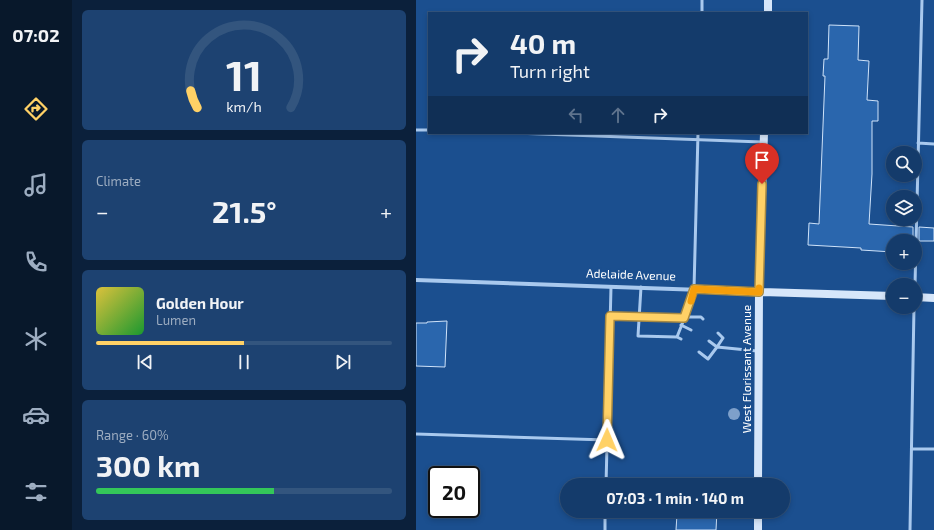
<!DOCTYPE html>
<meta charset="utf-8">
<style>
:root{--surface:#143b6b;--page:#1d4271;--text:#f1f3f6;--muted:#9dadc1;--line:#33557e;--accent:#ffd166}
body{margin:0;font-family:"Exo 2",sans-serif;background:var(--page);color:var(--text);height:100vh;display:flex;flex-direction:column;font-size:15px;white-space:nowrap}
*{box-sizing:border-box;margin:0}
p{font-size:13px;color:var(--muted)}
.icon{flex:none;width:22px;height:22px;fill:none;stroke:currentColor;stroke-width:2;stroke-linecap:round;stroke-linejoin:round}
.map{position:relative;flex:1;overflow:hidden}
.side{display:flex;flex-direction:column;gap:10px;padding:10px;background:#0b203b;width:344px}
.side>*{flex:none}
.guide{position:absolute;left:12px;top:12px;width:380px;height:122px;border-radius:0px;box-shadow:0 2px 6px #0003,0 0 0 1px var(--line);background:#143b6b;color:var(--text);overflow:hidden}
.controls{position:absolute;left:470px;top:146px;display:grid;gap:8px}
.controls a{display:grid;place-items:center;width:36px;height:36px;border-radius:50%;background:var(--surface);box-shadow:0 2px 6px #0003,0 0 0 1px var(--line);font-size:20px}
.speed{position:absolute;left:12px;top:466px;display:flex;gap:8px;font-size:20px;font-weight:700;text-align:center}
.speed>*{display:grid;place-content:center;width:52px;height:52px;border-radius:50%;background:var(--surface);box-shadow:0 2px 6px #0003,0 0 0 1px var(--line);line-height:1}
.speed .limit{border:2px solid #111;border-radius:6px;background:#fff;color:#111}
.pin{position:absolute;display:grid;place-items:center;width:34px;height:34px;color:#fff;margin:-41px -17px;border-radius:50% 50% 50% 0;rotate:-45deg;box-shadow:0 0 4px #0007}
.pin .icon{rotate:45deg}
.me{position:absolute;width:44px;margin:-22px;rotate:1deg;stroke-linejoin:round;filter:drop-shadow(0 0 3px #0008)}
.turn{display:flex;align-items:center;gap:14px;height:84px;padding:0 16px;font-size:18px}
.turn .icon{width:52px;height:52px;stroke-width:2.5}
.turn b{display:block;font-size:28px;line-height:34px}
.lanes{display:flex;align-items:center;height:38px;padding:0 16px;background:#0003;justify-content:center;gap:20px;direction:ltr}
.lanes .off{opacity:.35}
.big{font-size:30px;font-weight:700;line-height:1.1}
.side .tile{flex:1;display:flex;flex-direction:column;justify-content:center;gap:6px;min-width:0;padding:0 14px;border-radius:6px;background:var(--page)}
.side .dial{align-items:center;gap:0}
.dial svg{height:104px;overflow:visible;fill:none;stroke:var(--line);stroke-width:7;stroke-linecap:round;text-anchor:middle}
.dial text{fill:var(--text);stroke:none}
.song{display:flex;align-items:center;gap:12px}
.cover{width:48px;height:48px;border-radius:6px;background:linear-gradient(135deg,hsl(50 70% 55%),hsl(130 70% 35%))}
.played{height:4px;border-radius:2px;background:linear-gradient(90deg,var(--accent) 50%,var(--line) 50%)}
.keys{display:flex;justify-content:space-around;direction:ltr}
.heat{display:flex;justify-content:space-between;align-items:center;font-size:22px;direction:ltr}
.charge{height:6px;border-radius:3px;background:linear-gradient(90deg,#34c759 60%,var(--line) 0)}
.trip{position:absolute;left:144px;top:478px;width:230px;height:40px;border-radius:20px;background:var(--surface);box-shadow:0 2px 6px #0003,0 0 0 1px var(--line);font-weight:700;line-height:40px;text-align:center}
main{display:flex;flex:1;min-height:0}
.dock{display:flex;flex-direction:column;width:72px;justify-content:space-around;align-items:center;background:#08182b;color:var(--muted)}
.dock .icon{width:28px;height:28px}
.dock .selected{color:var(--accent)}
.dock b{font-size:18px;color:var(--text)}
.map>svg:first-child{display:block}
</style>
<main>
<nav class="dock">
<b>07:02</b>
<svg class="icon selected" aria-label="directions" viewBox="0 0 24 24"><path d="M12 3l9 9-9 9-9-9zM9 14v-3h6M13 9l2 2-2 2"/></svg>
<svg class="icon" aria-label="music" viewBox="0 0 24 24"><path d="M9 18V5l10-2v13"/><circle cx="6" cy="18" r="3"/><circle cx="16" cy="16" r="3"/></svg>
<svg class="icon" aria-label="phone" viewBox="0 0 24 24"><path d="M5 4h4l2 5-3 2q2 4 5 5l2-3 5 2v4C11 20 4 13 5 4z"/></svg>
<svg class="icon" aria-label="climate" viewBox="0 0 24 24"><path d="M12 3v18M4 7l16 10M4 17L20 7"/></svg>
<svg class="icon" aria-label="car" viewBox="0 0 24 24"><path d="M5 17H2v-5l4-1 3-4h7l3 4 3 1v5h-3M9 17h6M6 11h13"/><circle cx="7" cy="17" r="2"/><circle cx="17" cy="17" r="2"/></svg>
<svg class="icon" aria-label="filters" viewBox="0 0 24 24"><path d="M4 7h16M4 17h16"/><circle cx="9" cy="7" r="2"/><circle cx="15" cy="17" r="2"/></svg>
</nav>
<section class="side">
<div class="tile dial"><svg viewBox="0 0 100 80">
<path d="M14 69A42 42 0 1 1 86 69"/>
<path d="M14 69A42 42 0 0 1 9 56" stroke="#ffd166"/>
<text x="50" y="56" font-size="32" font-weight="700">11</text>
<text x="50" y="72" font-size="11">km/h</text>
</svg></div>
<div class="tile"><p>Climate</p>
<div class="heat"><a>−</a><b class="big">21.5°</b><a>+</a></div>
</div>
<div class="tile">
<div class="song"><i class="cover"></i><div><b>Golden Hour</b><p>Lumen</p></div></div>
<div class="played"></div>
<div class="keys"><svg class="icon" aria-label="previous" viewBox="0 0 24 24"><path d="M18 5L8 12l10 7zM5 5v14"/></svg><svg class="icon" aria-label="pause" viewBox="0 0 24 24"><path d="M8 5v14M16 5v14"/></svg><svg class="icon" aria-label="next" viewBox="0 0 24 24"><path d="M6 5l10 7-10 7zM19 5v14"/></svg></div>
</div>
<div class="tile"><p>Range · 60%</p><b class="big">300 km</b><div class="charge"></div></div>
</section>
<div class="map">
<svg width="518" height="530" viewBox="0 0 518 530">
<rect width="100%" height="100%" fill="#1b4f8f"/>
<path fill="#2a66ad" stroke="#cfe3fa" d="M413 25 443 26 442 60 453 61 451 100 462 101V121H456V174L453 224 497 227V241H477V252L445 250V248L392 245 393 223 403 224 409 76H407L408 59H412Z
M503 227 518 228V241H503Z
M31 321 29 367 0 366V323H11V322Z
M254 481 302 482V485H254Z
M253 511H301L300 530H260L261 514H253Z"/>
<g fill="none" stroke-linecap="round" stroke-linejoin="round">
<path stroke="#a9c9ee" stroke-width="3" d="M286 13V0
M0 130H13
M98 133 346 142
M502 143 518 144
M499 285 506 0
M225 287 222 336 261 337 265 339
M194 316 224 317H285L287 319
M265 325 275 330
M261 337 272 309 278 289 282 133
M293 341 301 347 341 351
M283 352 292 359 301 347 307 338 302 333
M0 434 191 440
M496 449H518
M190 485 195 287
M189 530V511
M494 530 498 307"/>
<path stroke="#a9c9ee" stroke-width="4" d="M0 280 343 292"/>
<path stroke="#d6e6fa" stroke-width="8" d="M352 13V0
M343 292 477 296
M499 297 518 298
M342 485 343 292 348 133
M342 530V511"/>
</g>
<circle fill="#7ea0ca" cx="318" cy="414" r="6"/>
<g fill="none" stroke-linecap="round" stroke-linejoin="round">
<g stroke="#a68842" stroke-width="10">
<path id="route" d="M191 440 194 316 268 318 278 289 343 292 346 184"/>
</g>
<use href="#route" stroke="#ffd166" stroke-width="7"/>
<path stroke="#f59e0b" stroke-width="7" d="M275 301 278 289 343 292V288"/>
</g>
<g text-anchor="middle" stroke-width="4" stroke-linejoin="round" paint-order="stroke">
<g font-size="12" fill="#fff" stroke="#1b4f8f">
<text transform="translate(215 275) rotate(2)" y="4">Adelaide Avenue</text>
<text transform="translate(331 369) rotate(-90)" y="4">West Florissant Avenue</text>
</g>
</g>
</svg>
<div class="controls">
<a><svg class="icon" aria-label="search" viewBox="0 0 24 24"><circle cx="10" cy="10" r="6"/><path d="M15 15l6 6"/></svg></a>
<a><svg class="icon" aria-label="layers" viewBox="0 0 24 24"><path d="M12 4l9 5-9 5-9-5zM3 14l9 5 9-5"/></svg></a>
<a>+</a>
<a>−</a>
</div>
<div class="speed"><div class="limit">20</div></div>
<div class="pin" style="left:346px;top:184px;background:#d93025"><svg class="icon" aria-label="arrive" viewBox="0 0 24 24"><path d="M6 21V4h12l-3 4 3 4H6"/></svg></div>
<svg class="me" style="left:191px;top:440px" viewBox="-20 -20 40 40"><path d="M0-17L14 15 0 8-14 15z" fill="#ffd166" stroke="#fff" stroke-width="4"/></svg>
<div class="trip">07:03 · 1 min · 140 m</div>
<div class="guide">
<div class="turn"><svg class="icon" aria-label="right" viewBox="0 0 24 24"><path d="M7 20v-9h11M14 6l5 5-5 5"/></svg><div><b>40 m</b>Turn right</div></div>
<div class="lanes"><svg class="icon off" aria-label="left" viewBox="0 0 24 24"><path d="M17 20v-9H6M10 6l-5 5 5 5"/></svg><svg class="icon off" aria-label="ahead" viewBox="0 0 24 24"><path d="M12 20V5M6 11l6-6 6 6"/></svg><svg class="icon" aria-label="right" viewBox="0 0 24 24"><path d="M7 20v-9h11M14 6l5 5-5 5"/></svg></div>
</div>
</div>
</main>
